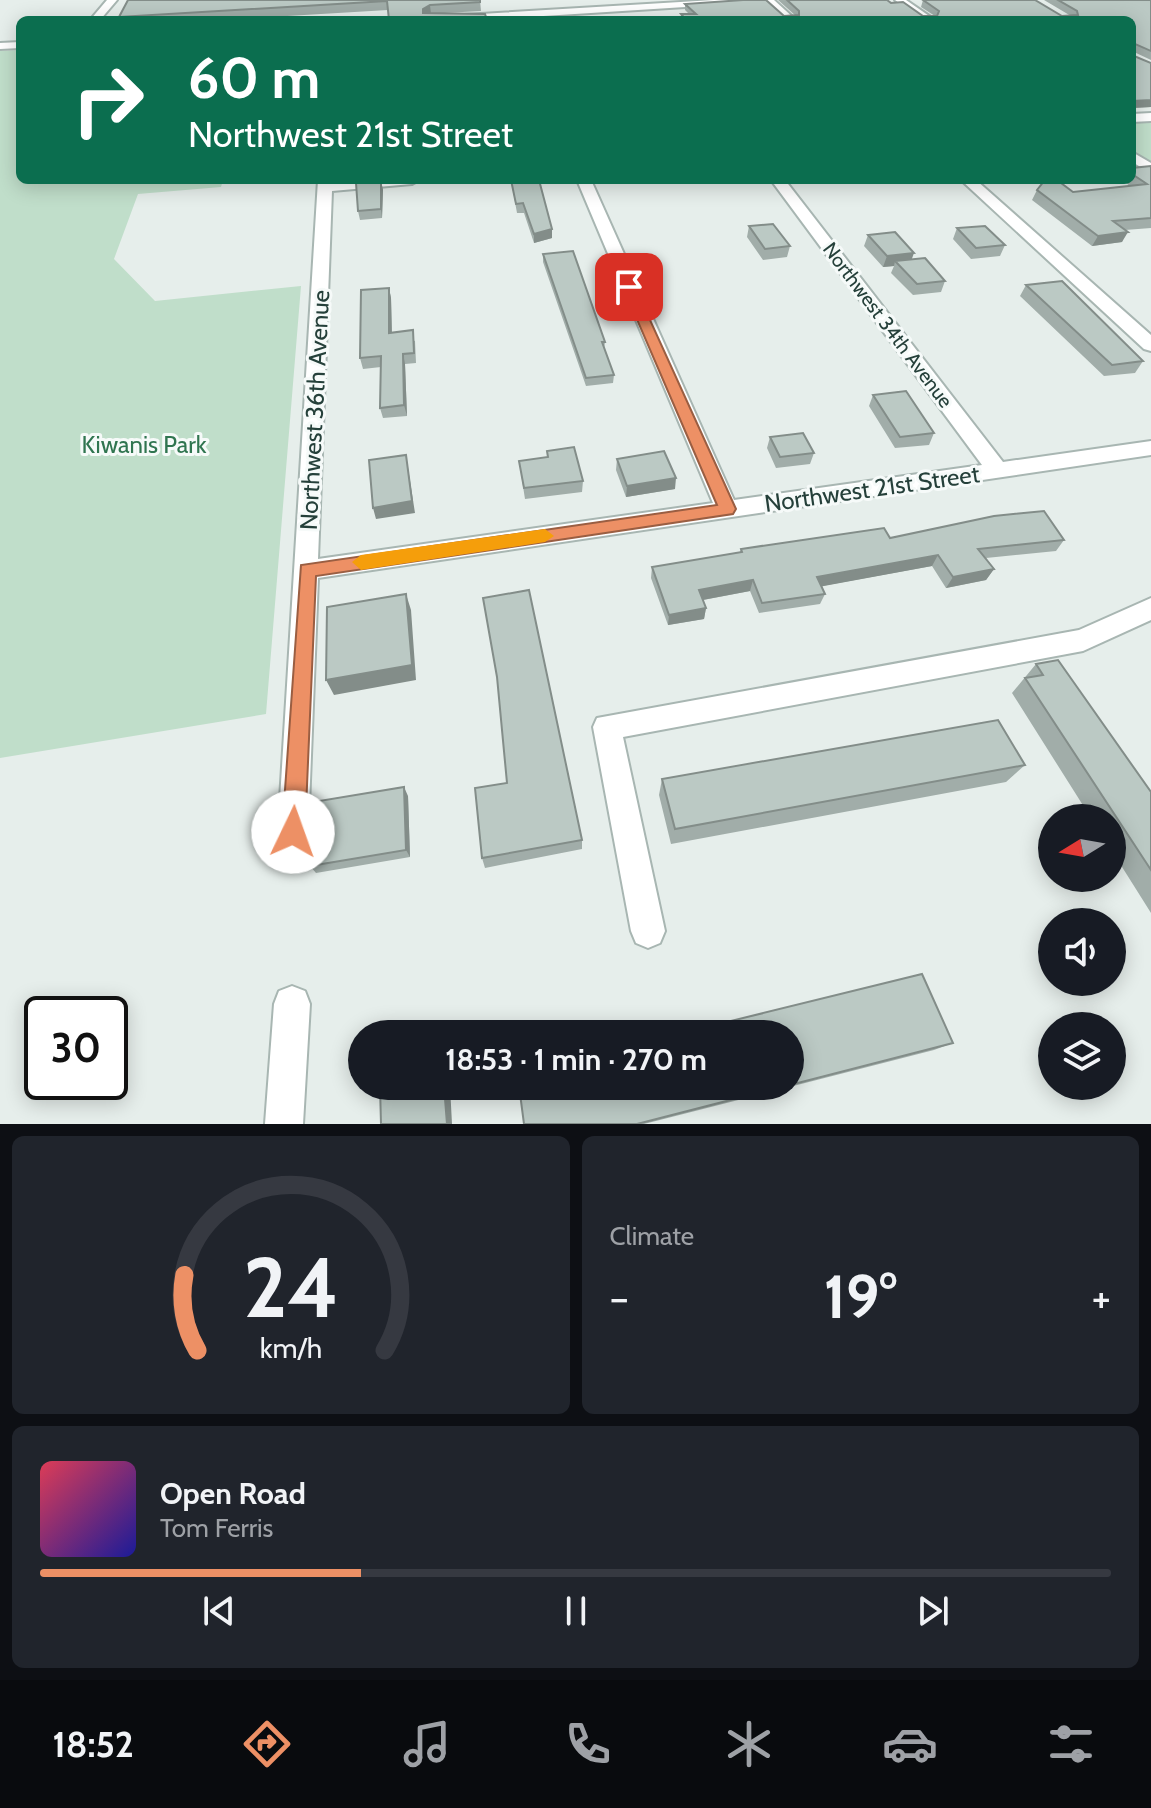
<!DOCTYPE html>
<meta charset="utf-8">
<style>
:root{--surface:#171b24;--page:#20242c;--text:#f1f3f6;--muted:#9ea1a6;--line:#363941;--accent:#ed9065}
body{margin:0;font-family:Cabin,sans-serif;background:var(--page);color:var(--text);height:100vh;display:flex;flex-direction:column;font-size:30px;white-space:nowrap}
*{box-sizing:border-box;margin:0}
p{font-size:26px;color:var(--muted)}
.icon{flex:none;width:44px;height:44px;fill:none;stroke:currentColor;stroke-width:2;stroke-linecap:round;stroke-linejoin:round}
.map{position:relative;height:1124px;overflow:hidden}
.details{display:flex;flex-direction:column;gap:12px;padding:12px;background:#0d0f14;flex:1}
.details>*{flex:none}
.banner{position:absolute;left:16px;top:16px;width:1120px;height:168px;border-radius:12px;box-shadow:0 4px 20px #0003;background:#0b6e4f;color:#fff;overflow:hidden}
.needle{width:52px;rotate:259deg}
.controls{position:absolute;left:1038px;top:804px;display:grid;gap:16px}
.controls a{display:grid;place-items:center;width:88px;height:88px;border-radius:50%;background:var(--surface);box-shadow:0 4px 20px #0003;font-size:40px}
.speed{position:absolute;left:24px;top:996px;display:flex;gap:16px;font-size:40px;font-weight:700;text-align:center}
.speed>*{display:grid;place-content:center;width:104px;height:104px;border-radius:50%;background:var(--surface);box-shadow:0 4px 20px #0003;line-height:1}
.speed .limit{border:4px solid #111;border-radius:12px;background:#fff;color:#111}
.pin{position:absolute;display:grid;place-items:center;width:68px;height:68px;color:#fff;margin:-34px;border-radius:16px;box-shadow:0 4px 12px #0006}
.me{position:absolute;width:88px;margin:-44px;rotate:3deg;stroke-linejoin:round;filter:drop-shadow(0 0 6px #0008)}
.turn{display:flex;align-items:center;gap:28px;height:168px;padding:0 40px;font-size:36px}
.turn .icon{width:104px;height:104px;stroke-width:2.5}
.turn b{display:block;font-size:56px;line-height:68px}
.big{font-size:60px;font-weight:700;line-height:1.1}
.details .tile{flex:1;display:flex;flex-direction:column;justify-content:center;gap:12px;min-width:0;padding:0 28px;border-radius:12px;background:var(--page)}
.details .dial{align-items:center;gap:0}
.dial svg{height:208px;overflow:visible;fill:none;stroke:var(--line);stroke-width:7;stroke-linecap:round;text-anchor:middle}
.dial text{fill:var(--text);stroke:none}
.song{display:flex;align-items:center;gap:24px}
.cover{width:96px;height:96px;border-radius:12px;background:linear-gradient(135deg,hsl(350 70% 55%),hsl(240 70% 35%))}
.played{height:8px;border-radius:4px;background:linear-gradient(90deg,var(--accent) 30%,var(--line) 30%)}
.keys{display:flex;justify-content:space-around;direction:ltr}
.heat{display:flex;justify-content:space-between;align-items:center;font-size:44px;direction:ltr}
.details .tiles{flex:1;display:grid;gap:12px;grid-template-columns:1fr 1fr}
.tile:last-child{grid-column:span 2}
.trip{position:absolute;left:348px;top:1020px;width:456px;height:80px;border-radius:40px;background:var(--surface);box-shadow:0 4px 20px #0003;font-weight:700;line-height:80px;text-align:center}
.tabs{display:flex;height:128px;justify-content:space-around;align-items:center;background:#090b0e;color:var(--muted)}
.tabs .icon{width:56px;height:56px}
.tabs .active{color:var(--accent)}
.tabs b{font-size:36px;color:var(--text)}
.map>svg:first-child{display:block}
</style>
<div class="map">
<svg width="1151" height="1124" viewBox="0 0 1151 1124">
<rect width="100%" height="100%" fill="#e6eeeb"/>
<path fill="#c0deca" d="M20 50V180H223L221 187 138 194 114 259 155 301 301 286 266 714 0 758V51Z
M1151 117V165L1132 156V118Z"/>
<g fill="none" stroke-linecap="round" stroke-linejoin="round">
<g stroke="#a8b6b2" stroke-width="4">
<path id="minor" d="M107 0H117L100 20H90Z
M714 0H774L796 20H785L764 2 480 20H426L431 17Z
M895 0H906L935 20H923Z
M20 42V48L0 49V43Z
M1151 113V121L1132 122V114Z
M1132 152 1151 163V173L1132 162Z
M318 180H419L412 184 332 191 318 559 713 503 577 180H591L734 500 982 465 771 180H785L1003 462 1151 441V455L318 578 308 832 304 843 293 847 282 843 278 832Z
M961 180H976L1151 335V351L1144 349Z
M1151 598V620L1083 651 623 737 665 931 660 943 648 948 636 943 631 931 593 727 597 718 1079 630Z
M292 986 305 991 310 1004 303 1124H265L274 1004 279 991Z"/>
</g>
<use href="#minor" fill="#fff" fill-rule="evenodd"/>
</g>
<path fill="#a1ada9" d="M128 0H480L481 11 444 13 487 20 388 10 220 20H121L119 17Z
M778 0H887L923 16H935L921 7 923 0 1062 16H1071L1044 0H1151V60L1134 52V56L1151 63V107L1132 108V20H681V14H689L685 10V4L784 16H796Z
M1151 166V228L1125 230 1122 242 1092 246 1032 200 1037 190 1073 192 1130 186 1122 180H1132V168Z
M511 180 552 238 534 243 524 213H517Z
M381 181 383 190 382 218 360 220 358 211Z
M749 226 790 246 787 257 763 260 747 237Z
M957 228 1005 245 1000 256 971 259 953 239Z
M868 235 912 260 945 281 941 292 913 295 891 273 894 266 883 267 864 246Z
M543 254 605 342 604 349 614 375 613 383 586 386 543 262Z
M1026 285 1143 361 1135 373 1104 376 1020 296Z
M389 288 391 298 392 332 415 341 416 363 405 364 407 416 383 418 380 408 381 367 363 369 360 358Z
M873 395 934 433 929 445 895 448 869 406Z
M770 437 814 453 810 464 776 468 767 448Z
M547 451 583 481 582 492 525 499 519 461 547 458Z
M617 459 675 489 626 497 616 470Z
M890 538 1064 540 1056 551 986 558 994 569 986 580 946 588 932 566 822 586 825 594 820 604 759 613 750 591 703 600 706 608 704 619 668 625 651 578 652 567 740 552 741 549Z
M1036 664 1151 792V913L1112 851V818H1091L1012 693Z
M1025 765 1006 782 671 844 659 795 662 779Z
M408 796 410 857 316 873 310 866Z
M582 840V849L485 868 482 858Z
M790 1034 953 1043 934 1050 644 1124H524L519 1086H790Z"/>
<path fill="#838d89" d="M430 5 431 14 423 13V9Z
M1151 100V107L1132 108V101Z
M626 180H649V182L626 184Z
M381 181 383 190 382 218 381 209Z
M552 229V238L534 243V234Z
M1128 232 1122 242 1092 246 1098 236Z
M914 253 910 264 895 261 894 266 883 267 887 256Z
M389 288 391 298 392 343 389 333Z
M403 354 405 364 407 416 404 405Z
M406 455 415 513 376 519 373 508Z
M676 478 675 489 626 497 627 486Z
M938 555 932 566 813 588 817 577Z
M994 569 986 580 946 588 953 577Z
M753 580 750 591 697 601 699 590Z
M406 594 411 610 416 680 334 695 326 680Z
M706 608 704 619 668 625 669 615Z
M404 787 408 796 410 857 406 850Z
M444 1086H450L452 1124H447Z"/>
<path fill="#bbc9c4" stroke="#838d89" stroke-width="2" d="M128 0H480V2L430 5 423 9V13L485 14 487 20H389L387 1 119 17Z
M743 0H766L784 16 799 15V11L787 0H887L891 3 903 2 923 16H937L939 11 923 0H1035L1062 16 1078 15 1077 11 1058 0H1151V51L1133 43 1134 56 1151 63V100L1132 101V20H686L681 14H696L685 4Z
M1151 166V218L1113 221 1128 232 1098 236 1037 190 1045 180H1057L1073 192 1147 184 1132 174V168Z
M511 180H539L552 229 534 234 523 203 516 204Z
M381 181V209L358 211 356 183Z
M773 224 790 246 765 249 749 226Z
M985 226 1005 245 976 248 957 228Z
M895 232 914 253 887 256 868 235Z
M573 251 605 342H602L614 375 586 378 543 254Z
M925 258 945 281 917 284 895 261Z
M1062 281 1143 361 1112 365 1026 285Z
M389 288V333L413 330 414 353 403 354 404 405 380 408 381 356 360 358 361 290Z
M906 391 934 433 900 437 873 395Z
M803 433 814 453 780 457 770 437Z
M574 447 583 481 524 488 519 461 548 457 547 451Z
M664 451 676 478 627 486 617 459Z
M406 455 412 501 373 508 369 460Z
M1044 511 1064 540 978 549 994 569 953 577 938 555 817 577 825 594 762 603 753 580 699 590 706 608 669 615 652 567 742 552 741 549 884 528 890 538 994 516Z
M529 590 582 840 482 858 475 788 507 783 497 677 483 598Z
M406 594 412 665 326 680 327 607Z
M1058 660 1151 792V870L1025 678 1043 675 1036 664Z
M998 720 1025 765 675 829 662 779Z
M404 787 406 850 310 866 313 802Z
M922 974 953 1043 790 1085V1034H678Z
M380 1086H444L447 1124H381Z
M519 1086H785L637 1124H524Z"/>
<path fill="#ed9065" stroke="#9a5e42" stroke-width="2" d="M624 284 635 287 736 509 733 514 316 576 305 832 302 841 293 844 285 841 282 832 301 565 717 505 623 287Z"/>
<path fill="#f59e0b" d="M545 529 554 536 545 542 361 570 352 562 361 555Z"/>
<g text-anchor="middle" stroke-width="6" stroke-linejoin="round" paint-order="stroke">
<g font-size="20" fill="#25403a" stroke="#f6faf9">
<text transform="translate(888 325) rotate(53)" y="7">Northwest 34th Avenue</text>
</g>
<g font-size="24" fill="#25403a" stroke="#f6faf9">
<text transform="translate(315 410) rotate(-87)" y="8">Northwest 36th Avenue</text>
<text transform="translate(872 489) rotate(-8)" y="8">Northwest 21st Street</text>
</g>
<g font-size="24" fill="#307550" stroke="#f6faf9">
<text x="144" y="453">Kiwanis Park</text>
</g>
</g>
</svg>
<div class="controls">
<a><svg class="needle" viewBox="-14 -14 28 28"><path d="M0-13l5 13h-10z" fill="#e53935"/><path d="M0 13l5-13h-10z" fill="#9ea1a6"/></svg></a>
<a><svg class="icon" aria-label="sound" viewBox="0 0 24 24"><path d="M4 9h4l5-4v14l-5-4H4zM17 9q2 3 0 6"/></svg></a>
<a><svg class="icon" aria-label="layers" viewBox="0 0 24 24"><path d="M12 4l9 5-9 5-9-5zM3 14l9 5 9-5"/></svg></a>
</div>
<div class="speed"><div class="limit">30</div></div>
<div class="pin" style="left:629px;top:287px;background:#d93025"><svg class="icon" aria-label="arrive" viewBox="0 0 24 24"><path d="M6 21V4h12l-3 4 3 4H6"/></svg></div>
<svg class="me" style="left:293px;top:832px" viewBox="-20 -20 40 40"><circle r="19" fill="#fff"/><path d="M0-13L10 11 0 6-10 11z" fill="#ed9065"/></svg>
<div class="trip">18:53 · 1 min · 270 m</div>
<div class="banner">
<div class="turn"><svg class="icon" aria-label="right" viewBox="0 0 24 24"><path d="M7 20v-9h11M14 6l5 5-5 5"/></svg><div><b>60 m</b>Northwest 21st Street</div></div>
</div>
</div>
<section class="details">
<div class="tiles">
<div class="tile dial"><svg viewBox="0 0 100 80">
<path d="M14 69A42 42 0 1 1 86 69"/>
<path d="M14 69A42 42 0 0 1 9 40" stroke="#ed9065"/>
<text x="50" y="56" font-size="32" font-weight="700">24</text>
<text x="50" y="72" font-size="11">km/h</text>
</svg></div>
<div class="tile"><p>Climate</p>
<div class="heat"><a>−</a><b class="big">19°</b><a>+</a></div>
</div>
<div class="tile">
<div class="song"><i class="cover"></i><div><b>Open Road</b><p>Tom Ferris</p></div></div>
<div class="played"></div>
<div class="keys"><svg class="icon" aria-label="previous" viewBox="0 0 24 24"><path d="M18 5L8 12l10 7zM5 5v14"/></svg><svg class="icon" aria-label="pause" viewBox="0 0 24 24"><path d="M8 5v14M16 5v14"/></svg><svg class="icon" aria-label="next" viewBox="0 0 24 24"><path d="M6 5l10 7-10 7zM19 5v14"/></svg></div>
</div>
</div>
</section>
<nav class="tabs">
<b>18:52</b>
<svg class="icon active" aria-label="directions" viewBox="0 0 24 24"><path d="M12 3l9 9-9 9-9-9zM9 14v-3h6M13 9l2 2-2 2"/></svg>
<svg class="icon" aria-label="music" viewBox="0 0 24 24"><path d="M9 18V5l10-2v13"/><circle cx="6" cy="18" r="3"/><circle cx="16" cy="16" r="3"/></svg>
<svg class="icon" aria-label="phone" viewBox="0 0 24 24"><path d="M5 4h4l2 5-3 2q2 4 5 5l2-3 5 2v4C11 20 4 13 5 4z"/></svg>
<svg class="icon" aria-label="climate" viewBox="0 0 24 24"><path d="M12 3v18M4 7l16 10M4 17L20 7"/></svg>
<svg class="icon" aria-label="car" viewBox="0 0 24 24"><path d="M5 17H2v-5l4-1 3-4h7l3 4 3 1v5h-3M9 17h6M6 11h13"/><circle cx="7" cy="17" r="2"/><circle cx="17" cy="17" r="2"/></svg>
<svg class="icon" aria-label="filters" viewBox="0 0 24 24"><path d="M4 7h16M4 17h16"/><circle cx="9" cy="7" r="2"/><circle cx="15" cy="17" r="2"/></svg>
</nav>
